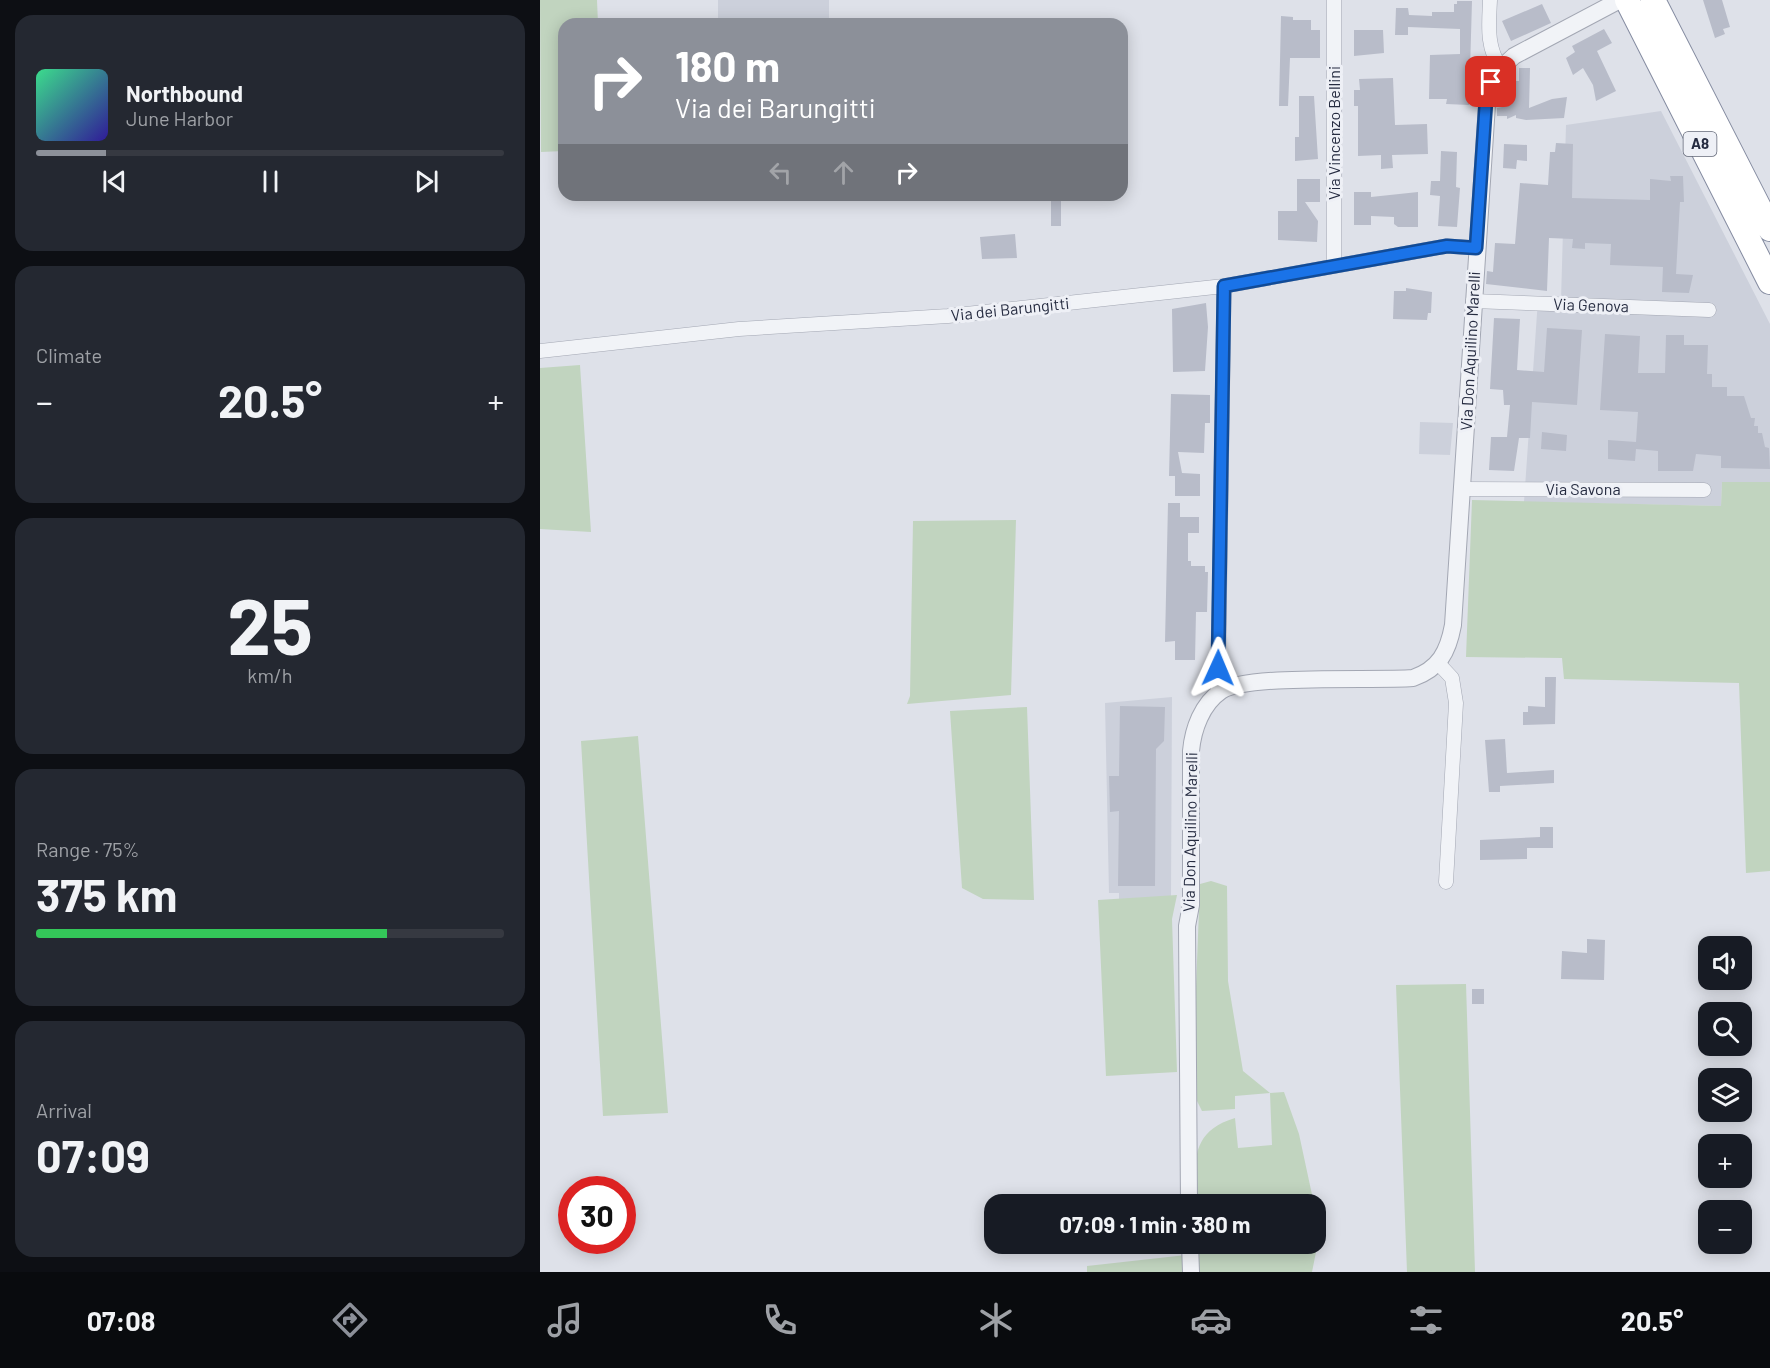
<!DOCTYPE html>
<meta charset="utf-8">
<style>
:root{--surface:#171b24;--page:#242831;--text:#f1f3f6;--muted:#9ea1a6;--line:#363941;--accent:#8c9099}
body{margin:0;font-family:Barlow,sans-serif;background:var(--page);color:var(--text);height:100vh;display:flex;flex-direction:column;font-size:22px;white-space:nowrap}
*{box-sizing:border-box;margin:0}
p{font-size:20px;color:var(--muted)}
.icon{flex:none;width:33px;height:33px;fill:none;stroke:currentColor;stroke-width:2;stroke-linecap:round;stroke-linejoin:round}
.map{position:relative;flex:1;overflow:hidden}
.drawer{display:flex;flex-direction:column;gap:15px;padding:15px;background:#0d0f14;width:540px}
.drawer>*{flex:none}
.guide{position:absolute;left:18px;top:18px;width:570px;height:183px;border-radius:18px;box-shadow:0 3px 15px #0003;background:#8c9099;color:#fff;overflow:hidden}
.tools{position:absolute;left:1158px;top:936px;display:grid;gap:12px}
.tools a{display:grid;place-items:center;width:54px;height:54px;border-radius:12px;background:var(--surface);box-shadow:0 3px 15px #0003;font-size:30px}
.speed{position:absolute;left:18px;top:1176px;display:flex;gap:12px;font-size:30px;font-weight:700;text-align:center}
.speed>*{display:grid;place-content:center;width:78px;height:78px;border-radius:50%;background:var(--surface);box-shadow:0 3px 15px #0003;line-height:1}
.speed .limit{border:9px solid #d22;background:#fff;color:#111}
.pin{position:absolute;display:grid;place-items:center;width:51px;height:51px;color:#fff;margin:-26px;border-radius:12px;box-shadow:0 3px 9px #0006}
.me{position:absolute;width:66px;margin:-33px;rotate:1deg;stroke-linejoin:round;filter:drop-shadow(0 0 4px #0008)}
.turn{display:flex;align-items:center;gap:21px;height:126px;padding:0 18px;font-size:27px}
.turn .icon{width:78px;height:78px;stroke-width:2.5}
.turn b{display:block;font-size:42px;line-height:51px}
.lanes{display:flex;align-items:center;height:57px;padding:0 18px;background:#0003;justify-content:center;gap:30px;direction:ltr}
.lanes .off{opacity:.35}
.big{font-size:45px;font-weight:700;line-height:1.1}
.drawer .tile{flex:1;display:flex;flex-direction:column;justify-content:center;gap:9px;min-width:0;padding:0 21px;border-radius:18px;background:var(--page)}
.drawer .dial{align-items:center;gap:0}
.dial b{font-size:78px;line-height:1}
.song{display:flex;align-items:center;gap:18px}
.cover{width:72px;height:72px;border-radius:9px;background:linear-gradient(135deg,hsl(150 70% 55%),hsl(250 70% 35%))}
.played{height:6px;border-radius:3px;background:linear-gradient(90deg,var(--accent) 15%,var(--line) 15%)}
.keys{display:flex;justify-content:space-around;direction:ltr}
.heat{display:flex;justify-content:space-between;align-items:center;font-size:33px;direction:ltr}
.charge{height:9px;border-radius:4px;background:linear-gradient(90deg,#34c759 75%,var(--line) 0)}
.trip{position:absolute;left:444px;top:1194px;width:342px;height:60px;border-radius:18px;background:var(--surface);box-shadow:0 3px 15px #0003;font-weight:700;line-height:60px;text-align:center}
.menu{display:flex;height:96px;justify-content:space-around;align-items:center;background:#090b0e;color:var(--muted)}
.menu .icon{width:42px;height:42px}
.menu .active{color:var(--accent)}
.menu b{font-size:27px;color:var(--text)}
main{display:flex;flex:1;min-height:0}
.map>svg:first-child{display:block}
</style>
<main>
<section class="drawer">
<div class="tile">
<div class="song"><i class="cover"></i><div><b>Northbound</b><p>June Harbor</p></div></div>
<div class="played"></div>
<div class="keys"><svg class="icon" aria-label="previous" viewBox="0 0 24 24"><path d="M18 5L8 12l10 7zM5 5v14"/></svg><svg class="icon" aria-label="pause" viewBox="0 0 24 24"><path d="M8 5v14M16 5v14"/></svg><svg class="icon" aria-label="next" viewBox="0 0 24 24"><path d="M6 5l10 7-10 7zM19 5v14"/></svg></div>
</div>
<div class="tile"><p>Climate</p>
<div class="heat"><a>−</a><b class="big">20.5°</b><a>+</a></div>
</div>
<div class="tile dial"><b>25</b><p>km/h</p></div>
<div class="tile"><p>Range · 75%</p><b class="big">375 km</b><div class="charge"></div></div>
<div class="tile"><p>Arrival</p><b class="big">07:09</b></div>
</section>
<div class="map">
<svg width="1230" height="1272" viewBox="0 0 1230 1272">
<rect width="100%" height="100%" fill="#dee1e9"/>
<path fill="#ccd0db" d="M178 0H289V24H178Z
M1121 111 1230 324V482H1182L1181 506 984 502 998 299 1021 300 1026 125Z
M880 422 913 423 910 455 879 454Z
M632 697 631 896 579 900V893H569L565 703Z"/>
<path fill="#c1d4bf" d="M0 0H57L58 24H24V151L1 152Z
M40 365 51 532 0 529V368Z
M1182 482H1230V871L1206 873 1199 683 1024 679 1022 658 926 657 932 500 1181 506Z
M476 520 471 695 367 704 370 696 373 521Z
M487 707 494 900 443 899 422 888 410 711Z
M98 736 128 1113 63 1116 41 741Z
M671 881 687 886 688 981 703 1071 730 1093 744 1092 759 1134 774 1204H655C655 1166 648 1132 695 1118L698 1148 732 1145 730 1093 695 1096V1109L662 1111 652 1091 660 884Z
M637 895 632 919 637 1072 566 1076 558 900Z
M926 984 935 1272H867L856 985Z
M776 1211 778 1242 772 1272H547V1266L655 1254V1244H776Z"/>
<path fill="#b8bcc9" d="M1163 0H1182L1190 27 1183 29 1185 34 1175 38Z
M917 1H932L929 105 906 104 907 99H889L890 55 920 54V29L868 27V35H855L856 8H868L869 15 892 16V12H914V4H917Z
M1002 4 1011 23 971 41 962 21Z
M741 16 753 17V20H771V30H780V58H750L748 106H739Z
M1064 29 1072 43 1057 51 1076 91 1056 101 1053 85 1043 68 1033 75 1026 58 1035 52 1032 46Z
M814 30H843L844 53 814 56Z
M979 68H990L989 108 1012 99 1027 97 1024 118 986 120 976 118V115L967 119V116H957V108L967 106V81H979Z
M853 78 855 125 887 124 888 154 852 155 853 168 841 169V155L818 156V106H814V90H820L819 79Z
M759 96H774L778 159 755 161V137H759Z
M1016 143 1033 144 1032 198 1110 200V179L1131 181 1130 176H1143L1144 202H1140L1136 274 1153 275 1149 293 1122 292 1123 267 1070 265 1071 244 1045 243V249L1032 248 1033 239 1009 238 1007 291 946 284 947 271 953 272 955 243 975 244 980 183 1008 185 1010 152H1015Z
M964 144 987 145V161L977 160 976 169 963 168Z
M901 151 917 152 916 187 920 188 917 227 898 226 900 196 890 195 891 181H900Z
M757 179H780V202H765L778 221 777 242 738 240V211H757Z
M814 192H831V197L878 192V227H858L854 224V217L831 216V225H814Z
M511 195H521V226H511Z
M475 234 477 258 442 259 440 237Z
M866 288 892 292 891 313H888L887 320 853 319 854 291H866Z
M666 303 668 327 665 371 633 372 632 309Z
M954 318 980 319 977 370 1004 372 1007 328 1042 330 1037 405 992 402 990 438H979L974 471 949 470 951 437H967L970 405H964L963 390 950 389Z
M1065 334 1100 336 1098 373H1125L1126 335H1144V345H1168L1167 374H1172V387H1187V396H1204L1211 418H1215L1214 426H1218V433H1222L1225 447 1229 448 1230 469 1181 468V456L1156 454 1153 471H1118V451L1096 449 1095 461 1068 459V440L1096 442 1098 412 1060 410Z
M631 394 670 395V423H665L664 453 638 452 642 473 660 474V496H635V476H629Z
M1002 432 1027 435 1026 451 1001 449Z
M628 503H640V517H659V533H648V561H651V566H665V572H668L667 612H656L655 660H635V641L625 642Z
M1005 677H1016L1015 724 983 725V712H988V706L1005 707Z
M580 706 625 707 624 741 616 749 615 886H578L579 811 570 812 569 776H579Z
M965 739 967 773 1014 770V783L960 786V792H949L945 740Z
M1000 827H1013V848H987V859L940 860V840L1000 837Z
M1047 939 1065 940 1064 980 1021 979 1022 951 1047 953Z
M932 989H944V1004H932Z"/>
<g fill="none" stroke-linecap="round" stroke-linejoin="round">
<g stroke="#a3a7b3" stroke-width="15">
<path id="minor" d="M794 0V265
M950 0C949 24 946 48 961 68
M933 301 1169 310
M0 351 199 329 408 316 684 286 907 246 936 248
M922 489 1164 490
M898 663 912 678 916 703 906 882
M678 693 684 286"/>
</g>
<g stroke="#a3a7b3" stroke-width="18">
<path id="tertiary" d="M649 1204 647 926 651 905V751C653 729 662 704 681 691 707 674 834 681 873 678 899 669 908 652 913 625L948 89 961 68 974 56 1080 0
M650 1244 651 1272"/>
</g>
<g stroke="#858ca1" stroke-width="26">
<path id="motorway" d="M1087 0 1230 282
M1113 0 1230 229"/>
</g>
<use href="#minor" stroke="#f1f3f7" stroke-width="14"/>
<use href="#tertiary" stroke="#f1f3f7" stroke-width="16"/>
<use href="#motorway" stroke="#fff" stroke-width="24"/>
</g>
<g fill="none" stroke-linecap="round" stroke-linejoin="round">
<g stroke="#114b97" stroke-width="15">
<path id="route" d="M678 668 684 286 907 246 936 248 946 100 951 82"/>
</g>
<use href="#route" stroke="#1a73e8" stroke-width="10"/>
</g>
<g text-anchor="middle" stroke-width="6" stroke-linejoin="round" paint-order="stroke">
<rect fill="#eef0f6" stroke="#626777" stroke-width="1.5" x="1143.5" y="132" width="33" height="24" rx="4.5"/>
<g font-size="15" font-weight="bold" fill="#262c41">
<text x="1160" y="149">A8</text>
</g>
<g font-size="16" fill="#262c41" stroke="#eef0f6">
<text transform="translate(794 133) rotate(-90)" y="6">Via Vincenzo Bellini</text>
<text transform="translate(1051 305) rotate(2)" y="6">Via Genova</text>
<text transform="translate(470 309) rotate(-6)" y="6">Via dei Barungitti</text>
<text transform="translate(930 351) rotate(-87)" y="6">Via Don Aquilino Marelli</text>
<text x="1043" y="495">Via Savona</text>
<text transform="translate(650 832) rotate(-89)" y="6">Via Don Aquilino Marelli</text>
</g>
</g>
</svg>
<div class="tools">
<a><svg class="icon" aria-label="sound" viewBox="0 0 24 24"><path d="M4 9h4l5-4v14l-5-4H4zM17 9q2 3 0 6"/></svg></a>
<a><svg class="icon" aria-label="search" viewBox="0 0 24 24"><circle cx="10" cy="10" r="6"/><path d="M15 15l6 6"/></svg></a>
<a><svg class="icon" aria-label="layers" viewBox="0 0 24 24"><path d="M12 4l9 5-9 5-9-5zM3 14l9 5 9-5"/></svg></a>
<a>+</a>
<a>−</a>
</div>
<div class="speed"><div class="limit">30</div></div>
<div class="pin" style="left:951px;top:82px;background:#d93025"><svg class="icon" aria-label="arrive" viewBox="0 0 24 24"><path d="M6 21V4h12l-3 4 3 4H6"/></svg></div>
<svg class="me" style="left:678px;top:668px" viewBox="-20 -20 40 40"><path d="M0-17L14 15 0 8-14 15z" fill="#1a73e8" stroke="#fff" stroke-width="4"/></svg>
<div class="trip">07:09 · 1 min · 380 m</div>
<div class="guide">
<div class="turn"><svg class="icon" aria-label="right" viewBox="0 0 24 24"><path d="M7 20v-9h11M14 6l5 5-5 5"/></svg><div><b>180 m</b>Via dei Barungitti</div></div>
<div class="lanes"><svg class="icon off" aria-label="left" viewBox="0 0 24 24"><path d="M17 20v-9H6M10 6l-5 5 5 5"/></svg><svg class="icon off" aria-label="ahead" viewBox="0 0 24 24"><path d="M12 20V5M6 11l6-6 6 6"/></svg><svg class="icon" aria-label="right" viewBox="0 0 24 24"><path d="M7 20v-9h11M14 6l5 5-5 5"/></svg></div>
</div>
</div>
</main>
<nav class="menu">
<b>07:08</b>
<svg class="icon active" aria-label="directions" viewBox="0 0 24 24"><path d="M12 3l9 9-9 9-9-9zM9 14v-3h6M13 9l2 2-2 2"/></svg>
<svg class="icon" aria-label="music" viewBox="0 0 24 24"><path d="M9 18V5l10-2v13"/><circle cx="6" cy="18" r="3"/><circle cx="16" cy="16" r="3"/></svg>
<svg class="icon" aria-label="phone" viewBox="0 0 24 24"><path d="M5 4h4l2 5-3 2q2 4 5 5l2-3 5 2v4C11 20 4 13 5 4z"/></svg>
<svg class="icon" aria-label="climate" viewBox="0 0 24 24"><path d="M12 3v18M4 7l16 10M4 17L20 7"/></svg>
<svg class="icon" aria-label="car" viewBox="0 0 24 24"><path d="M5 17H2v-5l4-1 3-4h7l3 4 3 1v5h-3M9 17h6M6 11h13"/><circle cx="7" cy="17" r="2"/><circle cx="17" cy="17" r="2"/></svg>
<svg class="icon" aria-label="filters" viewBox="0 0 24 24"><path d="M4 7h16M4 17h16"/><circle cx="9" cy="7" r="2"/><circle cx="15" cy="17" r="2"/></svg>
<b>20.5°</b>
</nav>
